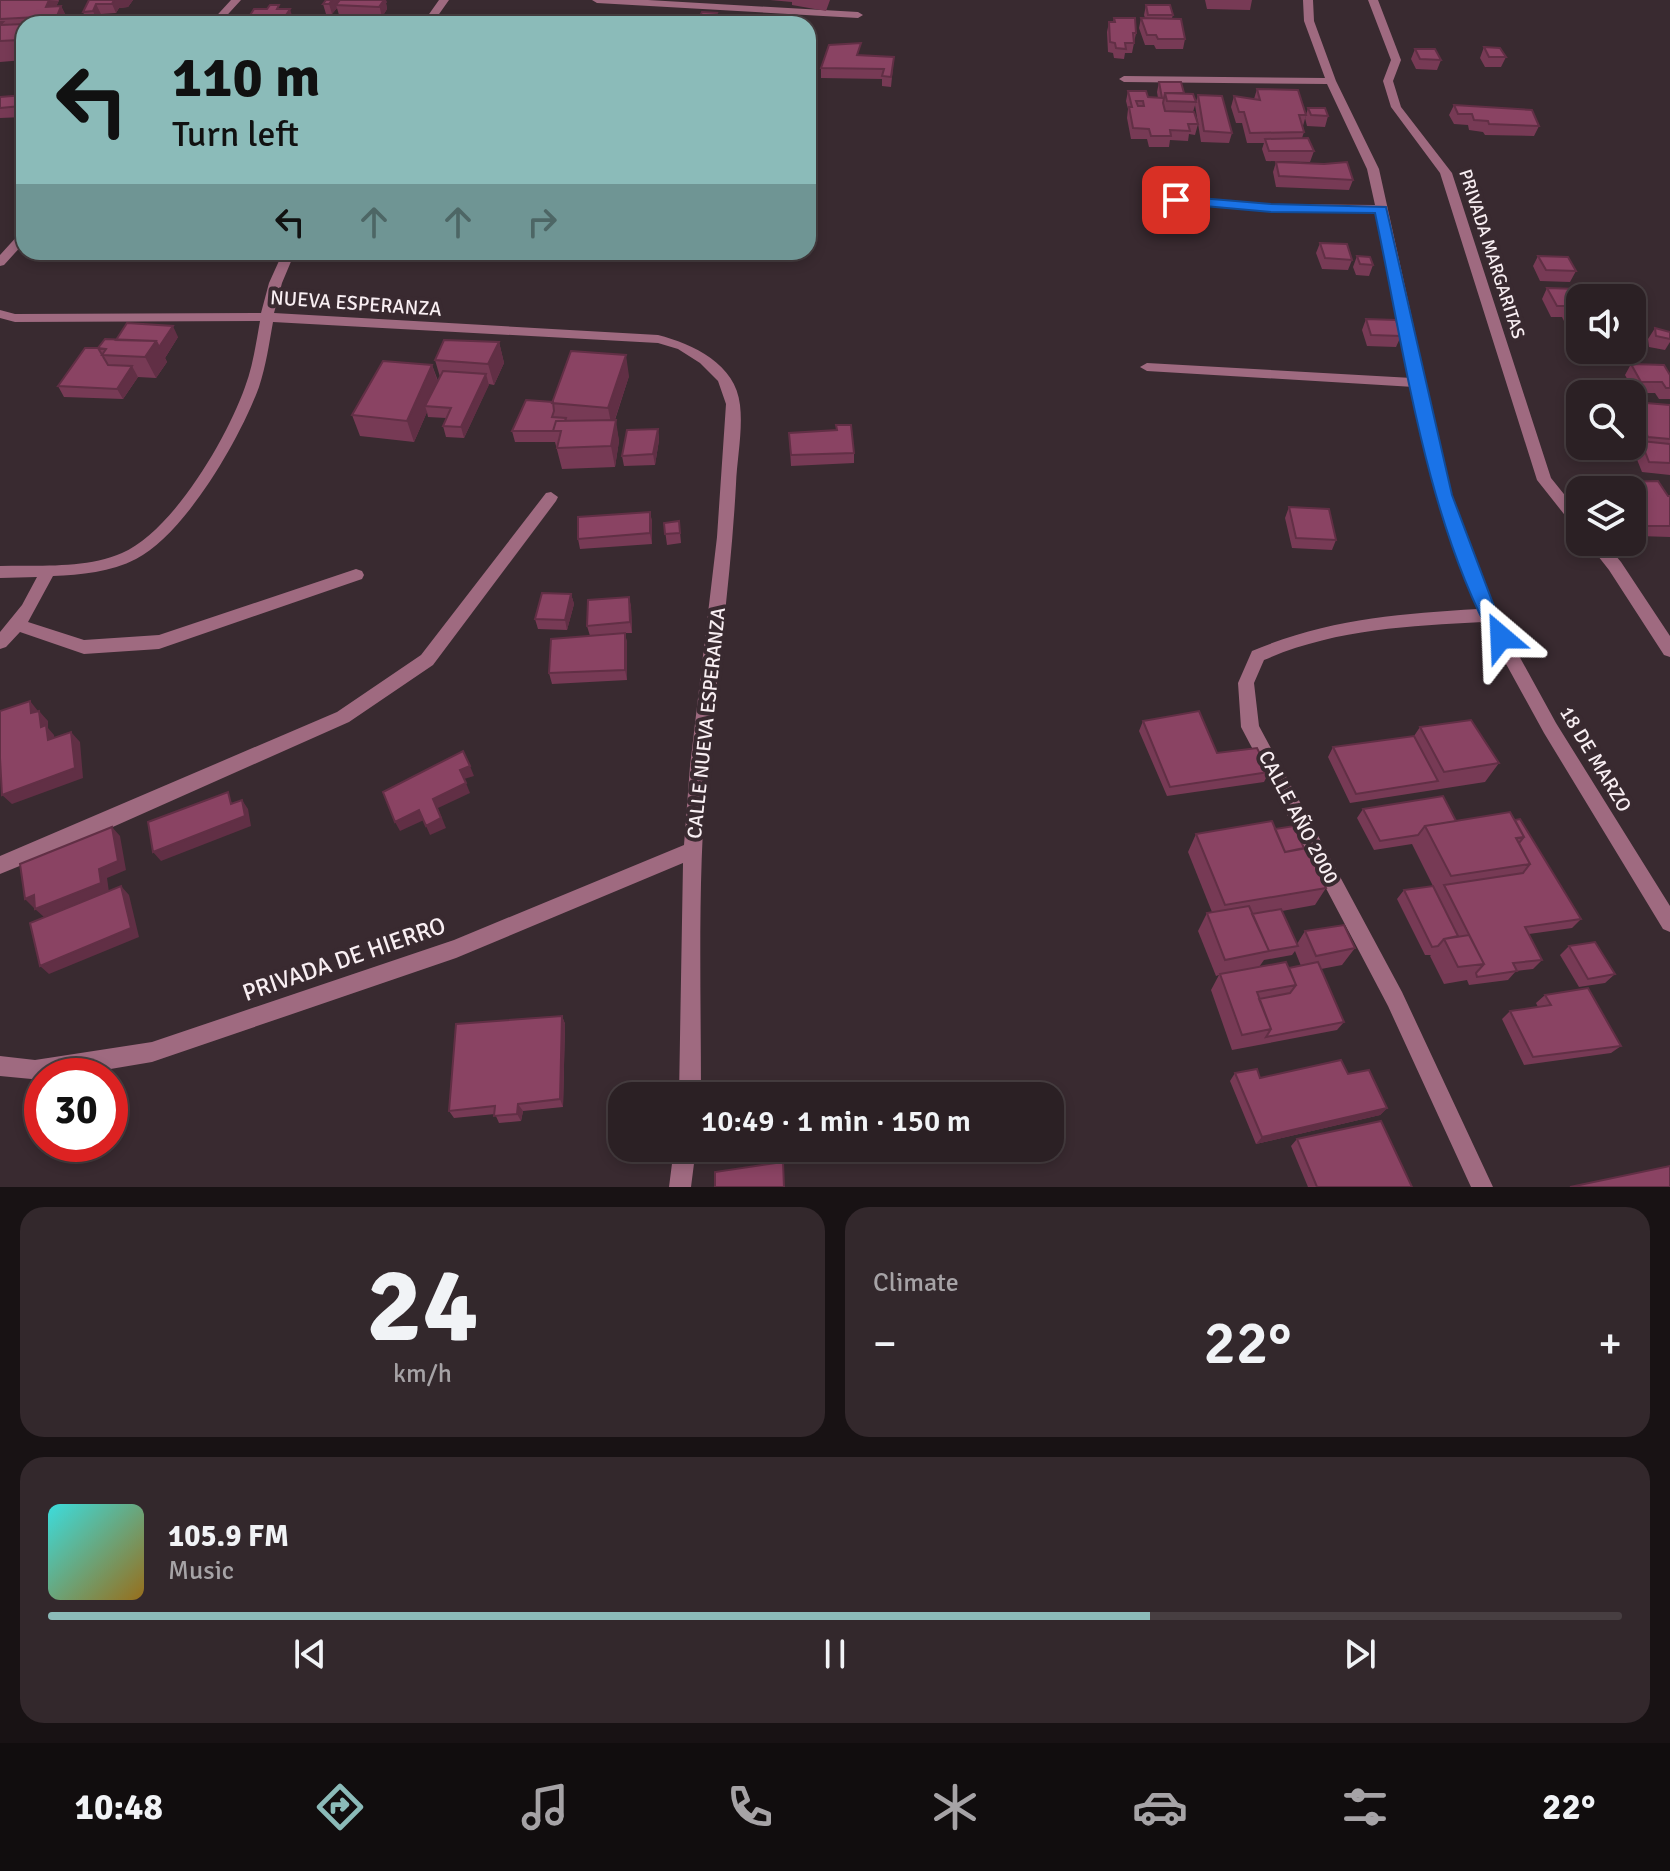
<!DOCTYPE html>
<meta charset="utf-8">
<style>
:root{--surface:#2b2024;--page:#33282c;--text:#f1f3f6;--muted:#a6a3a6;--line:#473e41;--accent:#8bbbb9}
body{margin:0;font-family:Signika,sans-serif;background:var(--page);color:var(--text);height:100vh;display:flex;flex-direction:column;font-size:30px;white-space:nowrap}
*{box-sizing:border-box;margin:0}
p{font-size:26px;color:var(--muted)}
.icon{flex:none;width:44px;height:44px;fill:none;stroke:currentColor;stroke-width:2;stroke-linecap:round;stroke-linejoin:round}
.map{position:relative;height:1187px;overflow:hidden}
.sheet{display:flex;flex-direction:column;gap:20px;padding:20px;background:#181214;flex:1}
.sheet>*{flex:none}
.hud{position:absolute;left:16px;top:16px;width:800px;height:244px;border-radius:24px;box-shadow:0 4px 12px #0003,0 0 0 2px var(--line);background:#8bbbb9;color:#111;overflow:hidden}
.buttons{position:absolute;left:1566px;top:284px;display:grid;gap:16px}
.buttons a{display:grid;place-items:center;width:80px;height:80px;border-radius:16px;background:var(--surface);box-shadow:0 4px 12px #0003,0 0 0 2px var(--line);font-size:40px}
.speed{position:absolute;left:24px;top:1058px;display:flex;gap:16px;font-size:40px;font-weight:700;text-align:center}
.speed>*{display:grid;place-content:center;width:104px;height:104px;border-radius:50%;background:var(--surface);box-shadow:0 4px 12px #0003,0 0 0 2px var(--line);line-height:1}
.speed .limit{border:12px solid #d22;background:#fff;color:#111}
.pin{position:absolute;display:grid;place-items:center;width:68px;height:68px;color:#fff;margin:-34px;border-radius:16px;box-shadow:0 4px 12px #0006}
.me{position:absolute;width:88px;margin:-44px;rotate:334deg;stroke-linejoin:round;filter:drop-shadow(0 0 6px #0008)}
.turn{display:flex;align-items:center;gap:28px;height:168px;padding:0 24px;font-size:36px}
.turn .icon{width:104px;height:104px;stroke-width:2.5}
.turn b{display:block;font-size:56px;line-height:68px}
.lanes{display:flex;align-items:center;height:76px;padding:0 24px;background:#0003;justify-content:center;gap:40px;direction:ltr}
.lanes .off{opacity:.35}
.big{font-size:60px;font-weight:600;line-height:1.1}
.sheet .tile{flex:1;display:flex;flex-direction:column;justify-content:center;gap:12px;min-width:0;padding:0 28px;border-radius:24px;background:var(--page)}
.sheet .dial{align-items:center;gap:0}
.dial b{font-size:104px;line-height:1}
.song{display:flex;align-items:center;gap:24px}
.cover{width:96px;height:96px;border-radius:12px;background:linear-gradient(135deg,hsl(180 70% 55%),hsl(40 70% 35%))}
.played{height:8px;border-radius:4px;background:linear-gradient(90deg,var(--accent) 70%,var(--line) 70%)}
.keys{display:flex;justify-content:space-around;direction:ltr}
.heat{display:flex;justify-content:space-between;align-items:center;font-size:44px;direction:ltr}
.sheet .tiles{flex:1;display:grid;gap:20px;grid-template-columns:1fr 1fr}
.tile:last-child{grid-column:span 2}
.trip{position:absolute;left:608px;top:1082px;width:456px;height:80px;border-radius:24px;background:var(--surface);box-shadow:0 4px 12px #0003,0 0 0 2px var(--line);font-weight:600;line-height:80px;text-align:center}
.menu{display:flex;height:128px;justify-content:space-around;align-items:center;background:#110d0e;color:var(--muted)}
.menu .icon{width:56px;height:56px}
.menu .active{color:var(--accent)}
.menu b{font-size:36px;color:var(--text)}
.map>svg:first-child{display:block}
</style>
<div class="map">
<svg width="1670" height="1187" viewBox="0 0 1670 1187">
<rect width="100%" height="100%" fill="#392a30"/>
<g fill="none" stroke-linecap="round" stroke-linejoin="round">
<path fill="#9f6a80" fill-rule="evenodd" d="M231 0H241L219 24H209Z
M439 0H449L432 24H422Z
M592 0H648L858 12 863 15 858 18 597 3Z
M1303 0H1313L1314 21 1336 81 1379 169 1451 495 1496 614 1556 723 1670 906V932L1663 929 1544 733 1483 622C1407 626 1335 629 1264 660L1254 683 1259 726 1402 992 1493 1187H1471L1388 1006 1241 727 1238 683 1252 651C1328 619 1397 614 1478 609L1437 495 1414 387 1147 371 1140 367 1147 363 1412 378 1376 213 1271 212 1176 204 1170 200 1176 196 1271 204 1375 205 1367 169 1327 84 1124 82 1119 79 1124 76 1325 78 1304 21Z
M1368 0H1378L1401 60 1393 81 1401 107 1452 173 1551 478 1580 514V530L1575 528 1537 480 1440 173 1391 107 1383 81 1391 60Z
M24 232V243L4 265 0 266V255L20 233Z
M283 252H295L282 283 274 313 658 335C693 344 736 364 740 405 743 430 737 459 736 484 731 577 718 669 708 762 697 873 701 985 701 1096H679L683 863 456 958 152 1062 69 1076H42V1080L0 1076V1056L35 1060 152 1042 454 940 684 845 690 766 717 537 726 404 718 381 700 363 678 349 658 343 273 322C269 344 266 366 259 387 240 439 185 534 136 559 111 572 81 575 53 576L28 622 84 640 159 635 356 569 362 571 364 575 362 579 159 649 84 654 20 632 6 647 0 649V632L22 605 37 577 0 578V566C39 565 85 569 122 553 173 531 227 438 245 387 253 366 256 343 260 321L15 322 0 318V310L15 314 261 313 269 283Z
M551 492 558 497 556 501 433 665 349 722 88 838 0 874V856L337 712 421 655 546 493Z
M1587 542H1604L1621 562 1670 636V657L1664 655 1609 570Z
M674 1148H696L691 1187H669Z"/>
</g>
<path fill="#773a55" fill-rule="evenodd" d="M0 0H60H59L56 7 61 6 66 16 62 24H24V60L0 62Z
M89 0H133L128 7 119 8 116 13 101 14 97 21 87 22 83 12Z
M770 0H830L826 11 792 5V2Z
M1205 0H1252L1250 10 1207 9Z
M387 2 386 3 387 9 382 17 339 15 337 8 332 14H326L323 4Z
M1146 5 1173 15 1172 18 1185 39 1183 49H1156L1154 45H1145L1139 28 1141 18H1145L1144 15Z
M1114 18 1136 33 1132 53H1125L1124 59 1114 58 1113 53 1108 52 1107 32 1109 22H1113Z
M1484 47 1506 57 1501 67H1485L1480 58Z
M1415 49 1441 60 1437 70 1416 69 1411 59Z
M860 55 894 57 891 87 882 86V79L821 78V68Z
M1159 82 1184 93 1196 102 1193 112 1198 124 1195 135 1189 134 1188 141 1170 140 1169 147H1149L1147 139H1131L1127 118 1128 109 1126 101 1128 91 1148 97 1158 98 1157 92Z
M1257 89 1306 115 1303 126 1304 132 1302 138 1314 151 1310 162 1266 161 1262 149 1264 143H1247L1242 123H1236L1231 107 1234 96 1254 99Z
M24 95V117L0 118V97Z
M1198 95 1232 133 1229 143 1201 142 1195 105Z
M1454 105 1539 126 1534 136 1485 135 1483 132 1469 130 1468 125 1454 124 1449 115Z
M1308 108 1328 116 1325 127 1307 126 1305 118Z
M1276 162 1353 180 1349 190 1276 187 1273 172Z
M1320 243 1352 260 1348 270 1322 269 1316 253Z
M114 252H158L154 258 126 256 124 252Z
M1357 256 1373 265 1369 276 1356 275 1353 267Z
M1538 256 1576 271 1570 282 1540 281 1533 266Z
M1547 288 1580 298 1579 325H1566L1562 317H1551L1542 299Z
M1632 310 1638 318 1632 328Z
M1366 319 1401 336 1396 347 1367 346 1362 330Z
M1655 328 1670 332V342L1665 350 1649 347 1648 339Z
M178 337 165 358 167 362 156 378 138 377 123 399 64 397 58 386 98 348 116 340Z
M499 342 504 363 494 385 489 384 464 438 446 437 443 426 446 418 428 417 427 412 414 442 360 436 352 415 432 365 438 381 440 377 435 360Z
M1631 364 1670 375V399H1659L1655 393H1635L1625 375Z
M629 376 615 420 619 441 615 467 562 469 555 442H515L512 431 553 402Z
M1634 402 1670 405V475L1642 472 1634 452 1639 444 1632 425V404Z
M836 425 854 453V463L791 466 789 433 836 430Z
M658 429 659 440 655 465 624 466 622 456Z
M1625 482 1670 496V537L1639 536 1632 525V490H1619Z
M1289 507 1336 540 1332 550 1292 548 1285 518Z
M650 512 652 522V544L580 549 578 539Z
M679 521 681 543 667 545 664 523Z
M571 594 574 604 567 630 538 629 535 619Z
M629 597 631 607 632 633H625L627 643V680L552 684 549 673 590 636 587 626Z
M1143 721 1217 753 1269 772 1264 782 1167 796 1139 731Z
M1420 727 1499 763 1485 782 1350 803 1328 757 1333 747 1414 736Z
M1363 809 1456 821 1510 812 1581 919 1572 928 1529 934 1542 960 1533 969 1516 971 1508 980 1469 985 1467 980 1444 984 1430 956 1431 955H1425L1397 899 1404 890 1433 886 1412 844 1374 850 1357 818Z
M1275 829 1304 848 1326 888 1315 905 1282 911 1297 944 1305 931 1355 948 1342 965 1321 969 1344 1022 1337 1030 1232 1050 1211 990 1219 975 1216 976 1198 931 1207 913 1212 912 1188 852 1196 834ZM1295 951 1301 966 1289 968 1259 967 1264 960 1292 955Z
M1569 946 1615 974 1605 983 1579 987 1560 955Z
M1545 995 1621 1046 1611 1053 1524 1065 1502 1019 1510 1011 1538 1007 1536 1003Z
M562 1016 565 1024 563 1107 523 1111 521 1121 499 1123 495 1114 454 1118 449 1111Z
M1235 1073 1260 1078 1348 1074 1387 1108 1380 1115 1256 1144 1230 1081Z
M1297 1139 1412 1187H1308L1291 1146Z"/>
<path fill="#612f45" d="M49 0 59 1 50 17 46 7Z
M114 0H133L128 7 119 8 116 13 112 4Z
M332 0H343L336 5 337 8 332 14 329 4Z
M378 0H386L387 2 386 3 387 9 382 17Z
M96 4 101 14 97 21 93 11Z
M61 6 66 16 62 24H61L57 16Z
M290 9 293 19 290 24H282Z
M24 32V50L19 40Z
M173 326 178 337 165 358 167 362 156 378 145 357 156 341Z
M499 342 504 363 494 385 488 364Z
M626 355 629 376 612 428 608 408Z
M432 365 439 386 425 406 427 412 414 442 407 421Z
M132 366 138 377 123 399 117 389Z
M486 374 489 385 464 438 461 427Z
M616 420 619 441 615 467 611 446Z
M658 429 659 440 655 465 653 454Z
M650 512 652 522V544L650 533Z
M571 594 574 604 567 630 565 620Z
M629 597 631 607 632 633 630 622Z
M625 633 627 643V680L625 670Z
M30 701 38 711 31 713Z
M39 711 48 721V728L54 735 56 750 48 740 41 727Z
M71 732 80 742 83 778 12 804 2 795Z
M470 766 474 776 464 779 460 770Z
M466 783 470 793 438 808 446 828 430 835 426 826 433 799Z
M242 800 248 809 251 826 161 861 153 852Z
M419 810 424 820 400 831 395 822Z
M112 827 120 836 126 870 107 878 109 892 44 917 35 909 99 869Z
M121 886 129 895 139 937 49 974 40 966Z
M34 895V908L25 899Z
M562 1016 565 1024 563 1107 560 1099Z
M518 1104 523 1111 521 1121 517 1114Z
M1387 1108 1380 1115 1256 1144 1262 1137Z"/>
<path fill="#8a4363" stroke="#612f45" stroke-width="2" fill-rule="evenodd" d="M0 0H49L46 7 61 6 57 16 0 19Z
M89 0H114L112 4H96L93 11 83 12Z
M326 0H332L329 4H323Z
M340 0H384L379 7 336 5Z
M270 5H279L277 9H290L281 23H245L254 9H267Z
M1146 5H1170L1173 15H1148Z
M702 12 717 13 713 20 731 22 730 24H696Z
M1114 18H1135L1136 33H1133L1134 43H1125L1126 49 1116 48 1115 43 1110 42 1109 22H1115Z
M1141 18 1181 19 1185 39H1158L1156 35H1147Z
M0 22H3L0 25 24 24V32L19 40 0 41Z
M861 43 857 55 894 57 891 77 882 76 884 69 821 68 829 45Z
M1484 47 1500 48 1506 57H1489Z
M1415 49H1435L1441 60 1420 59Z
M1159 82H1181L1184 93H1165L1163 103 1165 111 1194 112 1198 124H1188L1190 131 1170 130 1171 136H1151L1149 129 1133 128 1129 107H1132L1128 91H1146L1148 97 1162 98ZM1136 101H1143L1144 106H1138Z
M1257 89 1298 90 1306 115H1299L1304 132 1250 133 1244 112H1239L1234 96 1260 100Z
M1165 93 1193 94 1196 102 1167 101Z
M24 95V100L21 106 0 108V97Z
M1198 95 1222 96 1232 133 1204 131Z
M1454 105 1532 110 1539 126 1489 124 1488 121 1474 120 1472 114H1458Z
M1308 108H1325L1328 116 1311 115Z
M1308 138 1314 151H1269L1265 139Z
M1276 162 1324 164 1347 162 1353 180 1279 176Z
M1320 243 1347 244 1352 260 1325 258Z
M1357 256 1370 257 1373 265 1360 264Z
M1538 256 1568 257 1576 271 1546 270Z
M1547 288 1578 289 1583 298H1580V314H1572L1568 306H1557Z
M1632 310H1633L1638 318H1632Z
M1366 319 1396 320 1401 336 1371 335Z
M127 323 173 326 159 347 156 341 116 340Z
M1655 328 1670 332V339L1656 336Z
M105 339 156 341 145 357 102 355 106 349 98 348Z
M444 340 499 342 488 364 435 360Z
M85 348H98L108 365 132 366 117 389 58 386Z
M571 351 626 355 608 408 552 403Z
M383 361 432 365 407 421 352 415Z
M1631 364 1664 365 1670 375V388H1666L1662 382H1641Z
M443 371 486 374 461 427 443 426 451 408 425 406Z
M526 400 553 402 554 411 552 417 566 418 565 421H556L553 431H512Z
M1634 402 1670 405V439L1648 437Z
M616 420 611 446 557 448 561 431H553L556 421Z
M836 425H851L854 453 791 455 789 433 837 430Z
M658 429 653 454 622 456 627 430Z
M1641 441 1670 444V463L1649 462Z
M1658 481 1668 496H1670V526H1647L1632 504V496L1634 495 1632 490H1630L1625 482Z
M1289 507 1329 509 1336 540 1296 538Z
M650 512V533L578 539V517Z
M679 521 680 533 665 534 664 523Z
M542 593 571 594 565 620 535 619Z
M629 597 630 622 587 626 588 600Z
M625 633V670L549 673 551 639Z
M30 701 31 713 39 711 41 727 46 725 48 740 71 732 75 768 2 795 0 758V711Z
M1199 711 1217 753 1257 748 1269 772 1170 787 1143 721Z
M1471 720 1499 763 1444 772 1420 727Z
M1414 736 1438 781 1356 794 1333 747Z
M463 751 470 766 460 770 466 783 433 799 441 818 426 826 419 810 395 822 383 792Z
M228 792 231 804 242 800 245 816 153 852 148 822Z
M1443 796 1456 821 1425 826 1418 835 1380 841 1363 809Z
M1510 812 1524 837 1516 838 1530 864 1451 876 1425 826Z
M1520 819 1581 919 1525 927 1542 960 1513 963 1517 971 1477 977 1476 973 1484 964 1444 885 1523 873 1530 864 1519 843 1524 837 1515 820Z
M1272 821 1285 852 1307 848 1326 888 1225 905 1196 834Z
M1294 826 1304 848 1285 852 1275 829Z
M112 827 118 861 99 869 101 883 35 909 34 895 25 899 20 864Z
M121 886 131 928 40 966 30 923Z
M1433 886 1458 936 1444 939 1438 946 1432 947 1404 890Z
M1249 906 1269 951 1225 960 1207 913Z
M1281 909 1298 946 1269 951 1252 914Z
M1344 925 1355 948 1316 956 1305 931Z
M1469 935 1484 964 1458 967 1444 939Z
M1595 942 1615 974 1588 979 1569 946Z
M1286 962 1296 985 1257 992 1271 1029 1242 1035 1220 974Z
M1318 962 1344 1022 1266 1037 1271 1029 1259 999 1290 993 1296 985 1289 968Z
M1588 988 1621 1046 1533 1057 1510 1011 1551 1005 1545 995Z
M562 1016 560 1099 518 1104 517 1114 494 1116 495 1106 449 1111 456 1024Z
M1341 1060 1348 1074 1369 1070 1387 1108 1262 1137 1235 1073 1257 1069 1260 1078Z
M1381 1121 1412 1187H1317L1297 1139Z
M783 1162 784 1187H715V1172Z
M1670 1166V1187H1570Z"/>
<path fill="#1a73e8" stroke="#114b97" stroke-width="2" d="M1176 196 1271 204 1386 207 1452 495 1497 614 1510 637 1507 642H1494C1425 516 1405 354 1375 213L1271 212 1171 203V198Z"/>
<g text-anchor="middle" stroke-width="8" stroke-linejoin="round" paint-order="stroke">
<g font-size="18" fill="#f8eef2" stroke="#392a30">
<text transform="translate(1492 254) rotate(72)" y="6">PRIVADA MARGARITAS</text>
</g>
<g font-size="20" fill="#f8eef2" stroke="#392a30">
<text transform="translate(356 303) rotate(4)" y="7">NUEVA ESPERANZA</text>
<text transform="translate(706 723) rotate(-84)" y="7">CALLE NUEVA ESPERANZA</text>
<text transform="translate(1596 759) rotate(59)" y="7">18 DE MARZO</text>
<text transform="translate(1299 817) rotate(62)" y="7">CALLE AÑO 2000</text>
</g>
<g font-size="24" fill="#f8eef2" stroke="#392a30">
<text transform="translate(344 959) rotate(-19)" y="8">PRIVADA DE HIERRO</text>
</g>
</g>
</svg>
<div class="buttons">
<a><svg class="icon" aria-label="sound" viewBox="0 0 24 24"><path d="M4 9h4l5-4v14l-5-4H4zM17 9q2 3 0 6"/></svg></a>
<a><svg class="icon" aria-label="search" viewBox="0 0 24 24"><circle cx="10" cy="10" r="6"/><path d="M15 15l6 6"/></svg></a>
<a><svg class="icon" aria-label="layers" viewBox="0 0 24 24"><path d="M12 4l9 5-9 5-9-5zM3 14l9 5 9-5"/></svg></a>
</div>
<div class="speed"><div class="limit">30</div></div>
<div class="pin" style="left:1176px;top:200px;background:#d93025"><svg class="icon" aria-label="arrive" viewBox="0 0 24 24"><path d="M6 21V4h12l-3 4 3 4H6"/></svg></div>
<svg class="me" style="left:1501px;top:637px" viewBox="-20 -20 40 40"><path d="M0-17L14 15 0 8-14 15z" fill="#1a73e8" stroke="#fff" stroke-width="4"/></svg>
<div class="trip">10:49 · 1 min · 150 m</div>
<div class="hud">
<div class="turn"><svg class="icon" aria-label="left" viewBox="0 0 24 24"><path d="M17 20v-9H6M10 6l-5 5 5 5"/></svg><div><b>110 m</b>Turn left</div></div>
<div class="lanes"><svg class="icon" aria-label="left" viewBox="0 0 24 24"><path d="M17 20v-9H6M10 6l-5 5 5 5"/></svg><svg class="icon off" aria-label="ahead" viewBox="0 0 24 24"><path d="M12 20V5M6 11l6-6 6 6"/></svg><svg class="icon off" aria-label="ahead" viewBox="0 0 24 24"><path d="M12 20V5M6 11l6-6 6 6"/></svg><svg class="icon off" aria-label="right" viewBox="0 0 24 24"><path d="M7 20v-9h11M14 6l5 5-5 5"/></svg></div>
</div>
</div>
<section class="sheet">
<div class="tiles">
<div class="tile dial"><b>24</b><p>km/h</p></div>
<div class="tile"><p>Climate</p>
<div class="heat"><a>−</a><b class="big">22°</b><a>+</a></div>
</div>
<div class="tile">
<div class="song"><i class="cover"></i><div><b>105.9 FM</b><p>Music</p></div></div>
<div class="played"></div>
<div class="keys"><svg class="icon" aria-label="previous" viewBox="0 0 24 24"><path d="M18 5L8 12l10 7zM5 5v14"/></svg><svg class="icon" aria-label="pause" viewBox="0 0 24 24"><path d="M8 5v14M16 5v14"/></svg><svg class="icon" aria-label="next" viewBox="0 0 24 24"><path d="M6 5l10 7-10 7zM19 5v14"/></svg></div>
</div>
</div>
</section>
<nav class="menu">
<b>10:48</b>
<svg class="icon active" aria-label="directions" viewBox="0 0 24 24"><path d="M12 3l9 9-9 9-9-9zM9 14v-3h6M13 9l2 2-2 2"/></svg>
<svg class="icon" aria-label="music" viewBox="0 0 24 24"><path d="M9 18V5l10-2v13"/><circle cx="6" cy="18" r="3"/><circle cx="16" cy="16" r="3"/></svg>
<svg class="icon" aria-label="phone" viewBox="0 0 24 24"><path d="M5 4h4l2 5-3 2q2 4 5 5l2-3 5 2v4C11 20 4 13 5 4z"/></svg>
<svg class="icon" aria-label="climate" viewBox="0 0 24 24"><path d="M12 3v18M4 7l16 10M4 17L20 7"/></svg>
<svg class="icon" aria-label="car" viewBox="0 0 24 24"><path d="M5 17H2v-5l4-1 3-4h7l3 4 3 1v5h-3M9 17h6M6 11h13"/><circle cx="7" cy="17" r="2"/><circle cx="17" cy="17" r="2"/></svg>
<svg class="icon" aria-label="filters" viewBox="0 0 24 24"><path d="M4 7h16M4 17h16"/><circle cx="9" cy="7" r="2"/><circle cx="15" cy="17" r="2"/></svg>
<b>22°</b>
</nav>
